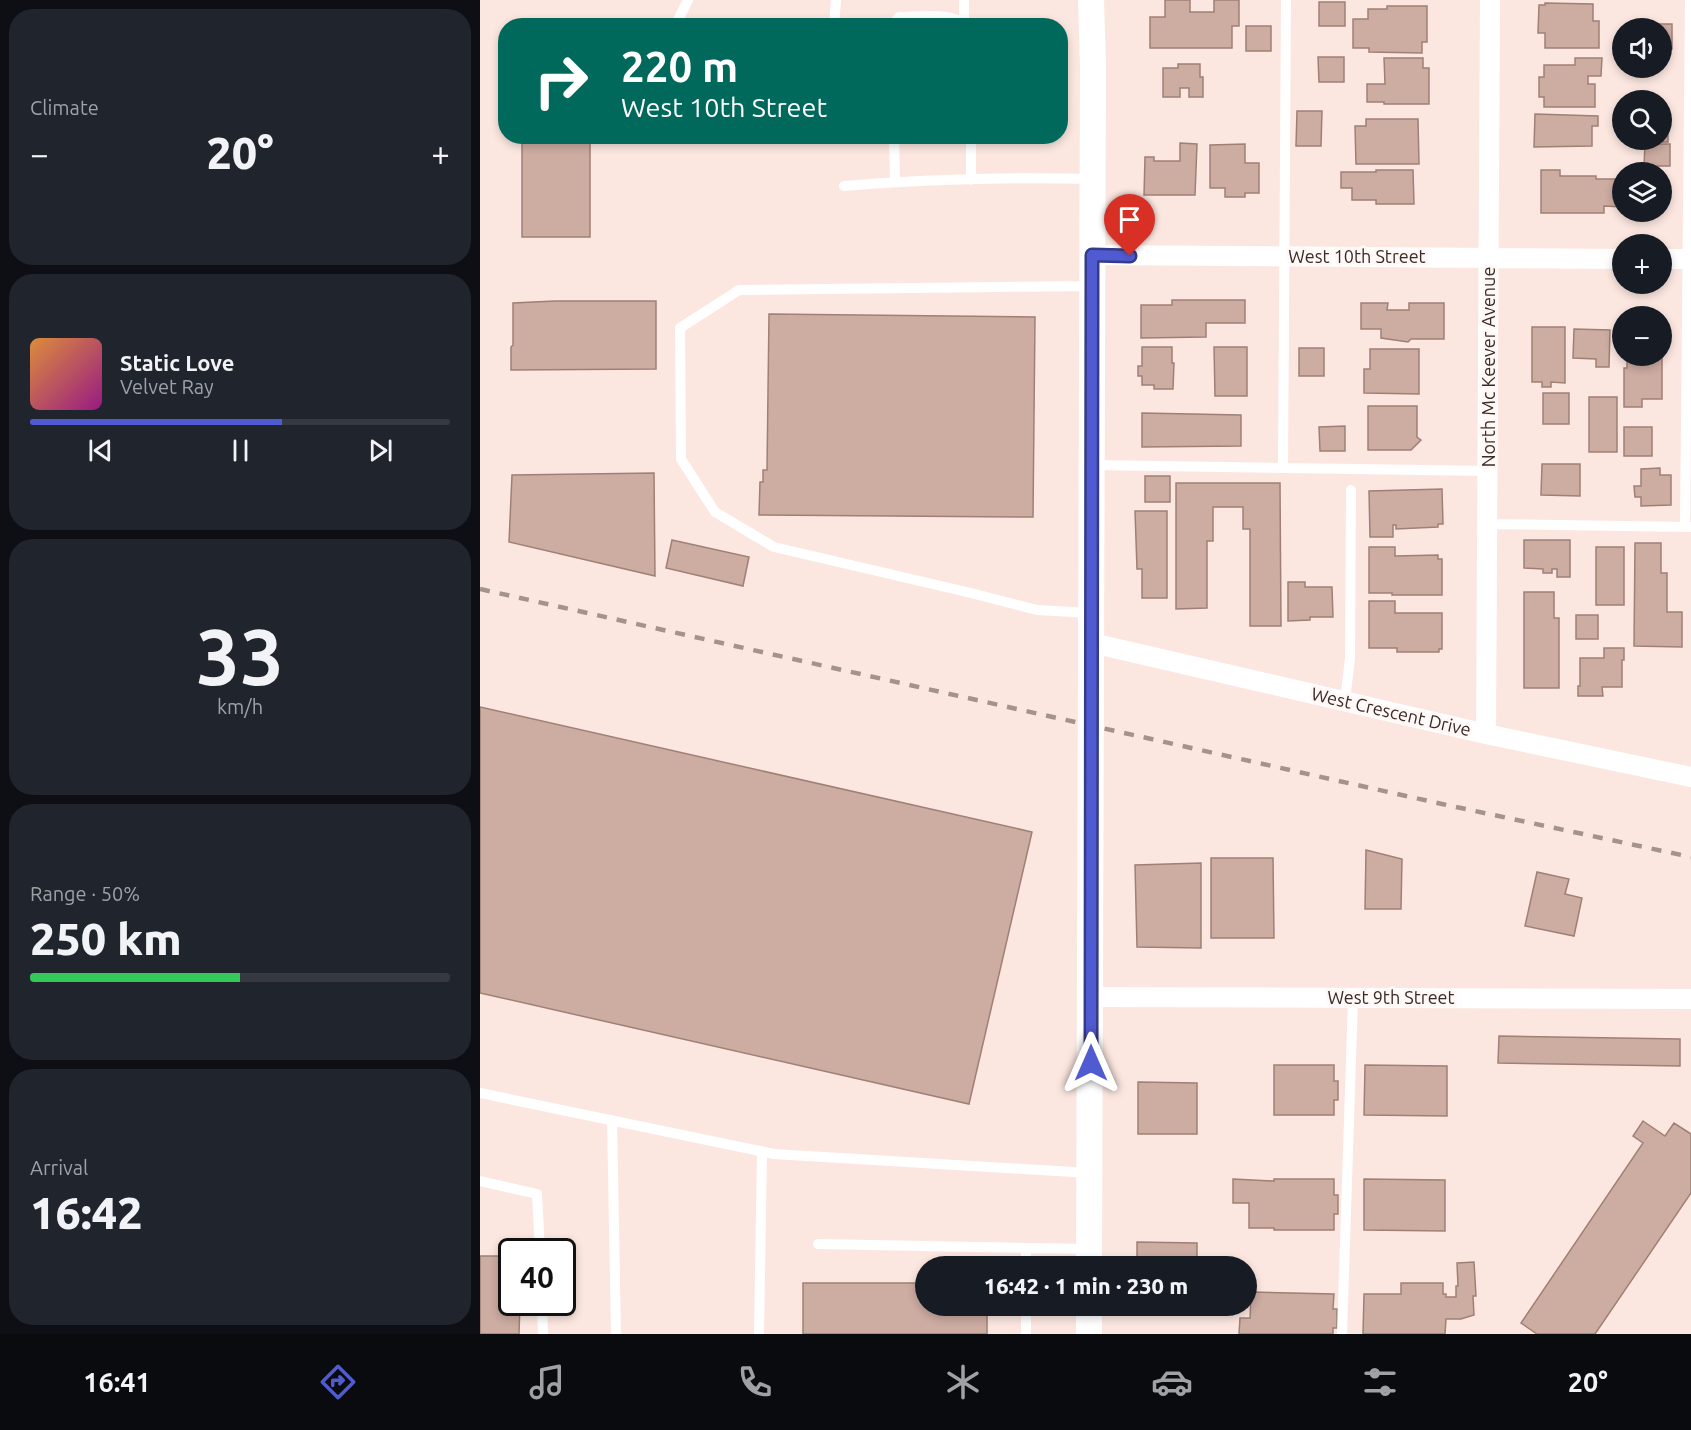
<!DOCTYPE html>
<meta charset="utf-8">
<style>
:root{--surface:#171b24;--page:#20242c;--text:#f1f3f6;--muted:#9ea1a6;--line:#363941;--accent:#505bd1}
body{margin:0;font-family:Ubuntu,sans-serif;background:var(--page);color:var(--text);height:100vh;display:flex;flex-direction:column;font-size:22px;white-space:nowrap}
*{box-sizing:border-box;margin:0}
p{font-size:20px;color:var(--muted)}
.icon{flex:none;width:33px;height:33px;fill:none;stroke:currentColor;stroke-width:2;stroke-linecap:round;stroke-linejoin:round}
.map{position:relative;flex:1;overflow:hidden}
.sheet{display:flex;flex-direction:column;gap:9px;padding:9px;background:#0d0f14;width:480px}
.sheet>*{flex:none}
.top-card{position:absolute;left:18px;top:18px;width:570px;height:126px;border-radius:24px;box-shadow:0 3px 9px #0003;background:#00695c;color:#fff;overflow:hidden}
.fabs{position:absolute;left:1132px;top:18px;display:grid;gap:12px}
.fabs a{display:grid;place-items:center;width:60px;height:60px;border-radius:50%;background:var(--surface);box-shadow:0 3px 9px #0003;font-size:30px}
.speed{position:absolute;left:18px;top:1238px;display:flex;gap:12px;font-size:30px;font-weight:700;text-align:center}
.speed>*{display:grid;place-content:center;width:78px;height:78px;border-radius:50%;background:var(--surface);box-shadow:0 3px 9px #0003;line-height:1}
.speed .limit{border:3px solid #111;border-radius:9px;background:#fff;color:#111}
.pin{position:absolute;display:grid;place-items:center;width:51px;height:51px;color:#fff;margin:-62px -26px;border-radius:50% 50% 50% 0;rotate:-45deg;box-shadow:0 0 6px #0007}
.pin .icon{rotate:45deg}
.me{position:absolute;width:66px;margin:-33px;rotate:0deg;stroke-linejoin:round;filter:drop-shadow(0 0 4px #0008)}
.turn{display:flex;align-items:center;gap:21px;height:126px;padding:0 24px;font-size:27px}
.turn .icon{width:78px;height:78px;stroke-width:2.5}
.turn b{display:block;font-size:42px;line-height:51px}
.big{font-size:45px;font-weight:800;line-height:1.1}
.sheet .widget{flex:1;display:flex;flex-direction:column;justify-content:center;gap:9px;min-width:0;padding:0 21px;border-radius:24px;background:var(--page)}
.sheet .dial{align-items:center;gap:0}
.dial b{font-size:78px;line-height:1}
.song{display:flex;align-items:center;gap:18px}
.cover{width:72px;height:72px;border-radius:9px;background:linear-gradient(135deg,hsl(30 70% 55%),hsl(310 70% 35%))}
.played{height:6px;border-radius:3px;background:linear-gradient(90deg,var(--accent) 60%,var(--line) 60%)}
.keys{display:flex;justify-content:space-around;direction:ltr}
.heat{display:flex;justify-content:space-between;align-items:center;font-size:33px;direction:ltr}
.charge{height:9px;border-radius:4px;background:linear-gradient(90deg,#34c759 50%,var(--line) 0)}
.trip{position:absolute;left:435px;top:1256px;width:342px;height:60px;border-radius:30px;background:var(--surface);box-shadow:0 3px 9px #0003;font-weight:800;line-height:60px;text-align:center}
.menu{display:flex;height:96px;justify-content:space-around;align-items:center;background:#090b0e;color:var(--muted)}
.menu .icon{width:42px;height:42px}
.menu .current{color:var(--accent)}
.menu b{font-size:27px;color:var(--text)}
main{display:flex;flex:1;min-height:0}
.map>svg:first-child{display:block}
</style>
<main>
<section class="sheet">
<div class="widget"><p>Climate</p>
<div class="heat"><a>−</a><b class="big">20°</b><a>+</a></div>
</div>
<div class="widget">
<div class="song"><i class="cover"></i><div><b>Static Love</b><p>Velvet Ray</p></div></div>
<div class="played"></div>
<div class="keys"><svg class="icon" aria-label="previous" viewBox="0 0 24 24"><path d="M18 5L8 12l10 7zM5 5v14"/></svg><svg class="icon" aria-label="pause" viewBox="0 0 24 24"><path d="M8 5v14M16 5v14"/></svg><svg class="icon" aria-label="next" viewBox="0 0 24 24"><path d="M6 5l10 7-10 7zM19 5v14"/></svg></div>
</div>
<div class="widget dial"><b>33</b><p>km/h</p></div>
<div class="widget"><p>Range · 50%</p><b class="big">250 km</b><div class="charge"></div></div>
<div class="widget"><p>Arrival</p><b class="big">16:42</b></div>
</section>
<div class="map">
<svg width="1211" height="1334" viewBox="0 0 1211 1334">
<rect width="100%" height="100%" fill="#fce7e0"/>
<path fill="#cdaca2" stroke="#9f8076" stroke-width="1.5" d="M685 0H710V12H734V0H759V26H752V48H670V17H685Z
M839 2H865V26H839Z
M1065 3 1113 4V21H1119V48H1065V33H1058L1059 5H1065Z
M907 6H947V42H942V53L889 52V48H873V19H888V9H907Z
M99 22H177V26H50L99 25Z
M1166 24H1192V49H1182V28H1166Z
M766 26H791V51H766Z
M838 57H864V82H839Z
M904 58H943V68H949V104H904V102H887V84H905Z
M1095 58H1122L1121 76H1108V84H1115V107H1064V97H1059V77H1064V65H1095Z
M698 64H720V77H723V97H709V88H700V97H683V68H698Z
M817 111H842L841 146H816Z
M1055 114 1118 116V126H1112V146L1054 147Z
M1182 114H1188V142H1158V140H1182Z
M886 119H938L939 164H876L875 126H886Z
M42 136H110V237H42Z
M700 143 717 144 715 195H664L665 157H674V161H700Z
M765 144V163H779V193H765V197H745V188H730V145Z
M1165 144H1190V166H1164Z
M896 170H933L934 204H896V200H872V188H861V172H896Z
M1061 170H1080V176H1116V179H1143V207L1124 206V213H1061Z
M692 300H765V323H726V337L661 338V305H692Z
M75 301H176V369L31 370V347L33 345V303Z
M881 303H908L907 310H929V303H964V339H931L928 342 901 338V329H881Z
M289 314 555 317 553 517 279 515 280 482H283V470H287Z
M1182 326V399H1162V407H1144V368H1147V356H1182Z
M1052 327H1085V383L1071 382V387H1062V382H1052Z
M1094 329 1130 330 1129 367H1116V359L1093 358Z
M662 347H692V363H694L693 389H674V385H662V376H658V366H662Z
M734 347H767V396H735Z
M819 348H844V376H819Z
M890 349H939V394L884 393V369H890Z
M1063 393H1089V424H1063Z
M1109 397H1137V452H1109Z
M888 406H937V437L941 440 931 450H888Z
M662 413 761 415V446L662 447Z
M865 426V451H840L839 427Z
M1144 427H1172V456H1144Z
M1062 464H1100V496L1061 495Z
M1180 468V475H1191V505L1161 506V497H1155L1154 486H1161V469Z
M174 473 175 576 29 542 32 475Z
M665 476H690V502H665Z
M696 483H800L801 626H770V529H763V507H733V541H727V608L696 609Z
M962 489 963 524H958V527L916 529V525H913V537H890L889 491Z
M655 511H687V598H662V569H657Z
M192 540 269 557 263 586 186 568Z
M1044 540H1090V577H1077V569H1072V573H1063V569L1044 568Z
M1155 543H1181V573H1187V612H1202V647L1154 646Z
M889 547H915V556L958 555V559H962V595H912V593H889Z
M1116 547H1144V605H1116Z
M808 582H825V587H852L853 617H830V620L808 621Z
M1044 592H1074V618H1079V688H1044Z
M889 601H915V613H962V649H959V652H917V648H889Z
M1096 615H1118V639H1096Z
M1124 648H1144V660H1142V687H1122L1123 696H1098V686H1100V658H1124Z
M0 707 552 832 489 1104 0 993Z
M886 850 922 859 921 909H885Z
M731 858H793L794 938H731Z
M721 863V948L657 947 655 865Z
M1057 872 1089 879 1085 894 1102 898 1094 936 1045 926Z
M1019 1036 1200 1039V1066L1018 1063Z
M794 1065H854V1081H858V1100H854V1115H794Z
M885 1065 967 1066V1116L884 1115Z
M658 1082 717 1083V1134H658Z
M1163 1121 1185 1136 1194 1123 1211 1134V1193L1115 1334H1057L1041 1323 1163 1143 1153 1136Z
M753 1179 794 1181V1179H854V1195H858V1214H854V1230H794V1228H769V1203H753Z
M884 1179 965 1180V1231L884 1230Z
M657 1242 717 1243V1266H657Z
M0 1256H32V1302H40L39 1334H0Z
M994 1262 996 1296H993L994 1315 981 1319H966L965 1334H883L884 1294H921V1283H963V1294H966V1297H976V1286H978L977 1263Z
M323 1283H446V1305H507V1334H323Z
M771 1292 854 1294 853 1309H857V1328H853V1334H759L760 1318H770Z"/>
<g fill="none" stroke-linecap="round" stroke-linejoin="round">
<path stroke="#fff" stroke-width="10" d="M484 0V23
M195 26 208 0
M354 26 356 0
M412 26 419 17C437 17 474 11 486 26
M414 136 415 182
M491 136V180
M364 186C447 179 530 177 612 179
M611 465 1008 471
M803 467 806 0
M1008 524 1211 527
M1205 526 1210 0
M611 613 557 610 491 593 294 547 235 512 201 459 200 328 259 290 611 286
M865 701 870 658 871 490
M0 1093 294 1154 610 1173
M132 1120 136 1334
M0 1181 57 1194 60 1251
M338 1244 610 1249
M546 1248V1266
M62 1302 63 1334
M546 1305V1334
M279 1334 282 1151
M862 1334 873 998"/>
<path stroke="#fff" stroke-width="20" d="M612 255 1143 259
M1182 259H1211
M612 643 1006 734 1211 777
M1006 734 1010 0
M611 997 1211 999"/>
<path stroke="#fff" stroke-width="26" d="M609 1266 613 66 611 0
M609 1334V1305"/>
<path stroke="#a4938d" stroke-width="4.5" stroke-dasharray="10 10" stroke-linecap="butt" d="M0 589 962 804 1211 857"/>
</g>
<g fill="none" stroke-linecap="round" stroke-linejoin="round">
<g stroke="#343b88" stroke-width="15">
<path id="route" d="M611 1063 612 255 650 256"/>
</g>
<use href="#route" stroke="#505bd1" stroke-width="10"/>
</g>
<g text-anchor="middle" stroke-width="6" stroke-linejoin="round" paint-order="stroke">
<g font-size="18" fill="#392c27" stroke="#fff8f6">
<text x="877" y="263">West 10th Street</text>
<text transform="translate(1009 367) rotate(-90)" y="6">North Mc Keever Avenue</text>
<text transform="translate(911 712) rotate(13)" y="6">West Crescent Drive</text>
<text x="911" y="1004">West 9th Street</text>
</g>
</g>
</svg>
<div class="fabs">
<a><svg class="icon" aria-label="sound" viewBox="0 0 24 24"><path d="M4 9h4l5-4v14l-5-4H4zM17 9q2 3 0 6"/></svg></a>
<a><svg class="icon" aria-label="search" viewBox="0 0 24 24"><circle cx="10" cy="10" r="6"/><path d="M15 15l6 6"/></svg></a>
<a><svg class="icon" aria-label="layers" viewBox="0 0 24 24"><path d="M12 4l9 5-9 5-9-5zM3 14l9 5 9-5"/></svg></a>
<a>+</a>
<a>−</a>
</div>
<div class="speed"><div class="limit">40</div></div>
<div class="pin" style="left:650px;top:256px;background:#d93025"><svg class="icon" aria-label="arrive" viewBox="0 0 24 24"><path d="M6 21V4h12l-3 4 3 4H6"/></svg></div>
<svg class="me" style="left:611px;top:1063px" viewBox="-20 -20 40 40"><path d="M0-17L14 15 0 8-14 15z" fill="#505bd1" stroke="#fff" stroke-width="4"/></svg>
<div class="trip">16:42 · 1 min · 230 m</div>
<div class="top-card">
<div class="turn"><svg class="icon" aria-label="right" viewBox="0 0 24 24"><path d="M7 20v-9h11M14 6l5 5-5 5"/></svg><div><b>220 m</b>West 10th Street</div></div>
</div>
</div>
</main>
<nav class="menu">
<b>16:41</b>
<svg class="icon current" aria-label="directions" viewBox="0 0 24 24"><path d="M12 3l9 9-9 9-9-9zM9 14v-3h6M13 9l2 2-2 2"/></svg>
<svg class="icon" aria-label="music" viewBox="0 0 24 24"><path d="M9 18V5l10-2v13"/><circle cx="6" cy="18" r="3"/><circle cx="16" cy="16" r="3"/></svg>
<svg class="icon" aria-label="phone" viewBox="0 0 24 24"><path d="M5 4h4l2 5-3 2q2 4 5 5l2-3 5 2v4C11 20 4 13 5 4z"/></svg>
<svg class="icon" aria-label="climate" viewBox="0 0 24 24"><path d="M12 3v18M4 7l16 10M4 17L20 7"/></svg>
<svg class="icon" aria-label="car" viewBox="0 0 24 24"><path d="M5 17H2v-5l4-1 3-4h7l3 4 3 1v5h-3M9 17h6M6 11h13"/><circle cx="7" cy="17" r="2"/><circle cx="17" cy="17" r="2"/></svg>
<svg class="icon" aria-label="filters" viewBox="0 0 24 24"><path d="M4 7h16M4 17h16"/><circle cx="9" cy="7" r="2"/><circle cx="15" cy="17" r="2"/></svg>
<b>20°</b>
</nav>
